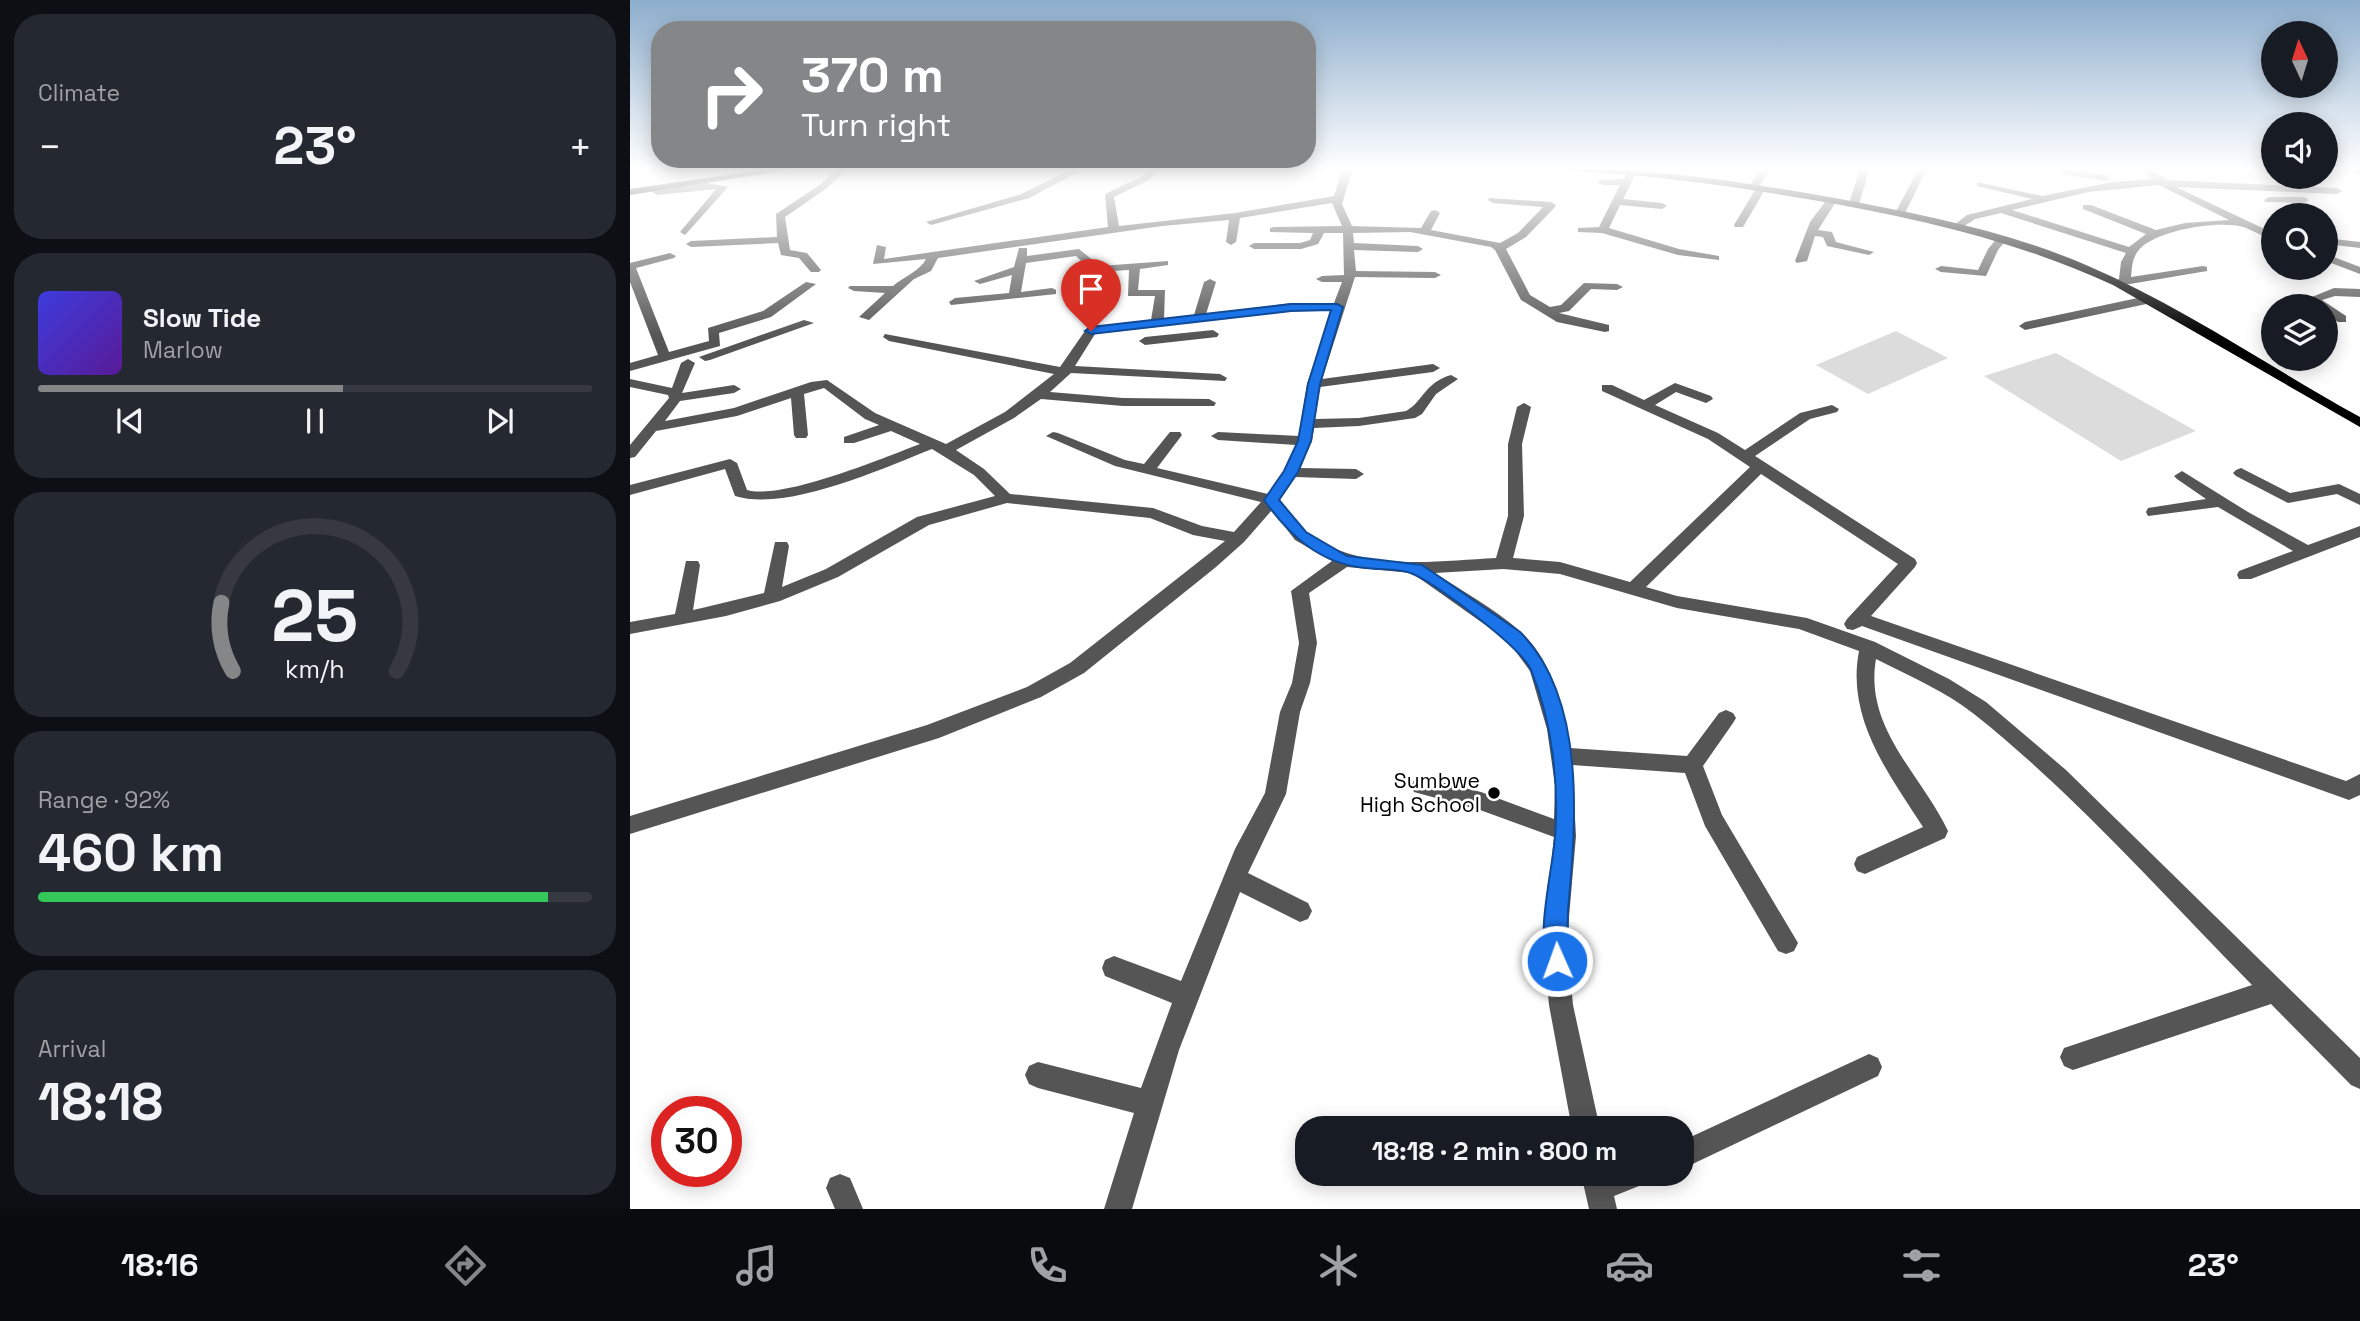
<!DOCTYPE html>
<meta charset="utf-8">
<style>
:root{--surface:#171b24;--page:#242831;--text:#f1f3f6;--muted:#9ea1a6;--line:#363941;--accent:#858687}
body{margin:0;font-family:"Space Grotesk",sans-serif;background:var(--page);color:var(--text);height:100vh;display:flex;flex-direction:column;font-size:26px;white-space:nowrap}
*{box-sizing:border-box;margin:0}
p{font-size:23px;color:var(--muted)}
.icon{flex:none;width:38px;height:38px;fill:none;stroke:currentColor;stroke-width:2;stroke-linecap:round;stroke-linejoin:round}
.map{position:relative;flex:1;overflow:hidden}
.drawer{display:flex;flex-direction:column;gap:14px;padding:14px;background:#0d0f14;width:630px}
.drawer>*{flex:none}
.guide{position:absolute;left:21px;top:21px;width:665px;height:147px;border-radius:28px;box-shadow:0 4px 18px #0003;background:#858687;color:#fff;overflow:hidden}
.needle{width:46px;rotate:356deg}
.buttons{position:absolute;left:1631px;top:21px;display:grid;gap:14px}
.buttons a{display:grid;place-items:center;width:77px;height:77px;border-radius:50%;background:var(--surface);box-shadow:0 4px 18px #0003;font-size:35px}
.speed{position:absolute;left:21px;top:1096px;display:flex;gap:14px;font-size:35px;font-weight:700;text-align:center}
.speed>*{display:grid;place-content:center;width:91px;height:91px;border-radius:50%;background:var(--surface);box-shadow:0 4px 18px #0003;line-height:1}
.speed .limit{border:10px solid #d22;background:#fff;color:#111}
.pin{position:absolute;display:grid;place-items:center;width:60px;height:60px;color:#fff;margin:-72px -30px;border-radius:50% 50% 50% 0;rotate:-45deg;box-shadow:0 0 7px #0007}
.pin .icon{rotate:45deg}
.me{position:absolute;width:77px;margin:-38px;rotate:358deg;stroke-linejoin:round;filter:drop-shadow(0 0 5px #0008)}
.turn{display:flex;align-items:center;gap:24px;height:147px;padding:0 35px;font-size:32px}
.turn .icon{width:91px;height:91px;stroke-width:2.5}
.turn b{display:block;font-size:49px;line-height:60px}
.big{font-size:52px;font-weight:600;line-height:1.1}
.drawer .card{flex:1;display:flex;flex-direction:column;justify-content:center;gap:10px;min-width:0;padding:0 24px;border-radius:28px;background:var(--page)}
.drawer .dial{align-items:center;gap:0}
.dial svg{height:182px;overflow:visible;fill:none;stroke:var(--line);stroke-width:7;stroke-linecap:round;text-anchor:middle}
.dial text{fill:var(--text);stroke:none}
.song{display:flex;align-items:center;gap:21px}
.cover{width:84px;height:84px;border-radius:10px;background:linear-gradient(135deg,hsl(240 70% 55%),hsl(270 70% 35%))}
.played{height:7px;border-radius:4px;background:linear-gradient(90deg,var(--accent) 55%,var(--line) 55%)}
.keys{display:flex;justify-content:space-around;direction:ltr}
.heat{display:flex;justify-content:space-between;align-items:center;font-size:38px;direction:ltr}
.charge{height:10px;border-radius:5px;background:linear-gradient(90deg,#34c759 92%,var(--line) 0)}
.trip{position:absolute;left:665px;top:1116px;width:399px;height:70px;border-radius:28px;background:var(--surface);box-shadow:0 4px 18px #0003;font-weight:600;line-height:70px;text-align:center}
.menu{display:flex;height:112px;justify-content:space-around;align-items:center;background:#090b0e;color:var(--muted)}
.menu .icon{width:49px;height:49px}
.menu .active{color:var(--accent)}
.menu b{font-size:32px;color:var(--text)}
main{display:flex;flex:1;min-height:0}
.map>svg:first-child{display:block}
</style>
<main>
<section class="drawer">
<div class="card"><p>Climate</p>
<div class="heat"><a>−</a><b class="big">23°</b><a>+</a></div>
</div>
<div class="card">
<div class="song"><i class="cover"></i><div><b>Slow Tide</b><p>Marlow</p></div></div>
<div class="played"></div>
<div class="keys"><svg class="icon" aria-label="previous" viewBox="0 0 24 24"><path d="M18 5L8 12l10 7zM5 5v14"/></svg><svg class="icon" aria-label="pause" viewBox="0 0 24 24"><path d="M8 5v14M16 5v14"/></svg><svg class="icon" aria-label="next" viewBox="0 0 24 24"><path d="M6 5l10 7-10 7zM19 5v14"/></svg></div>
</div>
<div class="card dial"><svg viewBox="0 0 100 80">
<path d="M14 69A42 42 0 1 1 86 69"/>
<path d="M14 69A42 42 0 0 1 9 39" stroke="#858687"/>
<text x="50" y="56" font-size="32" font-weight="700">25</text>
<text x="50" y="72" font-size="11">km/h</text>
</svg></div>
<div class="card"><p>Range · 92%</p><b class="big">460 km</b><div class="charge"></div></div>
<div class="card"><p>Arrival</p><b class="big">18:18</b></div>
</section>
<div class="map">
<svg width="1730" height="1209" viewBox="0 0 1730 1209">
<rect width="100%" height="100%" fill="#fff"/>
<path fill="#dcdcdc" d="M1266 331 1318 358 1238 394 1186 365Z
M1426 353 1566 431 1491 461 1354 376Z"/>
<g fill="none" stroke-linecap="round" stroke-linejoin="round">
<path fill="#555" fill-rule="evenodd" d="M207 168H218L197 188 155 217 160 250 177 253 191 270 189 272H181L169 258 151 255 148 243 61 247 56 244 61 241 147 237 146 214 191 184Z
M444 168H456L399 198 301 225 296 222 391 194Z
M520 168H530L519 180 484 197 489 226 605 213 704 196 713 168H723L712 204 722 226 791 228 801 211 805 210 810 213 801 230 870 243 888 233 913 207 863 203 858 200 859 198 921 202 926 205 925 207 896 237 876 249 900 295 920 307 931 305 954 283 987 284 993 287 987 290 961 289 939 311 929 313 979 325V331L975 332 927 322 891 300 865 250 861 247 780 232 723 233 724 243 788 246 793 249 788 252 724 250 726 271 805 272 811 275 805 278 725 277 692 379 803 364 810 368 803 372 690 387 685 419 729 418 776 411C794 401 794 383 821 375L828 379 806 394 792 414 785 418 729 426 684 428 682 441 670 468 726 469 734 474 726 479 665 477 650 500C659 510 667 525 678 533 730 573 805 561 866 558L878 516V444L887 407 894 403 901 407 892 444 894 516 883 558 930 562 1000 582 1120 467 1078 439 972 391V385H982L1014 400 1045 383 1081 396 1083 399 1076 403 1046 392 1025 405 1088 433 1115 450 1170 413 1202 405 1209 409 1207 412 1180 419 1125 456 1285 559 1287 563 1285 567 1241 616 1716 781 1730 774V795L1719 800 1232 626 1223 630 1217 629 1214 624 1217 619 1268 564 1131 474 1016 587 1047 596 1177 618 1245 642 1319 679 1356 702 1436 770 1730 1058V1089L1721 1085 1641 1004 1443 1070 1434 1066 1430 1057 1434 1048 1622 985C1532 894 1445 794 1344 714 1315 691 1279 676 1246 659 1234 728 1291 774 1318 831L1315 838 1235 874 1227 871 1224 864 1227 857 1293 827C1258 773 1216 718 1229 651L1169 629 1047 608 930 574 873 569 805 573C832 591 865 609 890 631 922 660 934 707 940 748L1057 756 1089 713 1096 710 1103 713 1106 718 1103 723 1073 766 1092 815 1168 943 1164 951 1156 954 1148 951 1075 826 1055 773 942 765 946 836 937 940 943 1005 970 1129H942L919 1005 913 940 924 837 850 810 784 792 781 786 784 780 791 777 851 792 924 819 925 785 917 729 900 671 878 641 782 573 717 567 679 593 687 643 680 683 670 712 656 794 618 873 678 903 682 911 678 919 670 922 610 892 549 1050 502 1209H474L504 1113 408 1088 399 1084 395 1075 399 1066 408 1062 511 1088 542 1003 475 976 472 968 475 960 484 956 551 981 605 849 635 793 650 712 662 683 669 643 661 591 702 561 665 540 642 510 614 542 586 567 454 673 411 697 309 738 0 834V816L297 725 397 687 440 663 595 541 563 535 520 518 377 503 299 525 208 577 150 601 96 616 0 634V622L45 614 56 561H68L70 565 63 610 72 608 134 593 145 542H157L159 546 152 587 196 569 287 517 365 496 344 475 302 449C251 469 157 512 105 496L95 469 0 495V485L100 459 107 463 117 490C153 500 253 458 290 444L261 431 224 443H214V437L249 425 235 419 194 388 174 394 178 435 176 438H166L164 435 161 398 107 416 26 431 5 457 0 458V445L39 398 38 395 0 387V379L42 388 51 363 58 359 65 363 52 393 104 385 111 389 104 393 50 401 35 421 104 408 181 382 197 380 245 413 316 444 375 412 424 374 259 341 253 337 255 334 430 367 457 328 521 320 525 296H498L499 270 463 272 446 256 396 263 391 292 422 288 426 290V294L321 305 319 302 325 298 379 293 382 275 350 284 344 281 384 267 389 248H397V256L449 249 470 266 538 261V265L510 269 508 290H535L534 319 564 315 574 282 580 279 586 282 576 314 661 303H704L712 282H692L686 279 692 276 714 275 713 233H694L688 244 671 249H624L619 246 624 243H670L680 240 683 233 640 232V228L644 227 712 226 702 203 610 218 606 242 601 245 596 242 599 220 532 226 308 258 301 271 284 279 239 320 229 317 255 293 224 291 218 288 220 286H263C273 277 290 271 296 259L243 264 247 245 256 247 254 259 478 227 475 194 513 176ZM661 311H702L677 384 669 436 588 432 581 436 588 440 666 445 654 472 638 494 527 468 552 435 550 432H540L514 464 495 460 428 433 423 432 416 436 485 466 631 502 604 532 572 526 523 508 380 494 354 469 326 450 384 418 411 399 493 406H584L586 403 579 399 493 398 420 392 441 373 595 381 597 378 590 374 445 366 465 334Z
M1002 168 1007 171 993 199 1032 203 1037 206 1032 209 990 205 979 228 1049 249 1089 256V260L1048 255 972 233 948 232V228L969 227 990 185H973L968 182 970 180 993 179Z
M1131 168H1141L1130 185 1136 188 1113 227H1105L1104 225 1125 190 1119 187Z
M1230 168H1240L1229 204 1224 207 1219 204Z
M1289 168H1326L1295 173 1275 213 1266 215 1265 213Z
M1508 168H1519L1537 180 1707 188 1712 191 1707 194 1546 187 1643 233V240C1633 237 1623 230 1613 227 1589 220 1524 230 1508 251 1502 259 1502 267 1501 277L1573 266 1577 267V271L1488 286 1482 283 1489 279 1491 262 1496 253 1371 213 1345 219 1333 227 1324 225 1337 215 1402 199 1347 186V182L1412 196 1482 182 1523 179ZM1529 185 1599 220 1555 223 1526 230 1461 205H1453V209L1516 234 1499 247 1382 210 1458 192Z
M1712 168H1730V174L1714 170Z
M1435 169 1476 175 1481 178 1476 181 1432 174V170Z
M77 183 98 187 55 235 50 232 86 189 27 195 18 189 23 186 29 189Z
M1639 197H1674L1679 200 1674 203 1635 202 1634 200Z
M1198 198 1207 200 1188 230 1202 232 1206 242 1244 252 1239 255 1197 246 1193 237 1185 236 1177 261 1167 263 1165 261 1180 222Z
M1368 237 1377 239 1368 250 1356 276 1311 272 1305 269 1311 266 1348 270 1358 249Z
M1696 238 1730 242V248L1696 244Z
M40 253 46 256 44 258 6 268 39 352 79 341 78 328 133 311 176 282 186 284 141 317 89 333 90 346 0 371V363L28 355 0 282V263Z
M1696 254 1730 267V274L1696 261Z
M1704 288 1730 289V297L1705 296 1692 300 1716 316V322H1708L1696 313V306H1686L1677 299Z
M1517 296 1521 297V303L1395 330 1389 326 1395 322Z
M174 320 184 323 80 360 75 361 69 357Z
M583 330 589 334 587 337 515 345 509 341 515 337Z
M1611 468 1660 493 1709 484 1730 494V505L1707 494 1658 503 1606 476 1603 473 1606 470Z
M1552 471 1618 512 1678 545 1730 526V537L1621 579H1609L1607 575 1609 571 1663 551 1588 507 1518 516 1516 512 1518 508 1576 499 1547 479 1544 476Z
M1239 1054 1248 1058 1252 1067 1248 1076 1052 1169V1141Z
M210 1174 220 1178 233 1209H205L196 1188 200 1178Z
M951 1174H1018L1014 1184 984 1196 987 1209H959Z"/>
<path fill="#000" fill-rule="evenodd" d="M145 168H170L0 195V189Z
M931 168C1024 168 1114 182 1205 198 1290 214 1377 231 1456 265 1552 306 1639 367 1730 417V427L1483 285C1387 241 1287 218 1183 200 1101 186 1019 174 936 171Z"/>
</g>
<linearGradient id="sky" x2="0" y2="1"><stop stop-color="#8cadcc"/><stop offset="0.5" stop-color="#fff"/><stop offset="1" stop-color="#fff" stop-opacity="0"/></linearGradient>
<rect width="1730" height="337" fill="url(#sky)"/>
<path fill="#1a73e8" stroke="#114b97" stroke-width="2" d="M661 304H707L713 307 690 384 681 441 668 472 649 500 676 532 717 556 792 565 890 632C957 699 946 823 938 910 937 927 940 956 935 969L927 972 919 969C905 936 922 874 925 837 929 783 922 721 901 670 892 648 807 584 783 574 770 568 750 570 736 568 690 564 660 536 634 500L654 471 668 441 678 384 701 310 661 311 461 334 455 331 461 327Z"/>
<circle fill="#000" stroke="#fff" stroke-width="2.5" cx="864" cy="793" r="7"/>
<g text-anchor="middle" stroke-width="5" stroke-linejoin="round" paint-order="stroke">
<g font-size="21" fill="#000" stroke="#fff" text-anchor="end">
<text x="850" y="788">Sumbwe<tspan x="850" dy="24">High School</tspan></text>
</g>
</g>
</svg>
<div class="buttons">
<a><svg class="needle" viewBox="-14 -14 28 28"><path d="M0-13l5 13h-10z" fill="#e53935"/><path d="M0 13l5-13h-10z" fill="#9ea1a6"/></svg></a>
<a><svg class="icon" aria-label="sound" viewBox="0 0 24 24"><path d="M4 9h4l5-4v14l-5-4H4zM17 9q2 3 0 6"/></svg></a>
<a><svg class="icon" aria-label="search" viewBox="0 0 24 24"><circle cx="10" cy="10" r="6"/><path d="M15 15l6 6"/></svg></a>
<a><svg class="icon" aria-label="layers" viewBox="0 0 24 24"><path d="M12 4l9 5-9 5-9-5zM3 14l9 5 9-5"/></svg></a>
</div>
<div class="speed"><div class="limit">30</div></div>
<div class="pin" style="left:461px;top:331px;background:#d93025"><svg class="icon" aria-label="arrive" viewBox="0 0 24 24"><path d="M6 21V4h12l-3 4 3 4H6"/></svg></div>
<svg class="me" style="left:927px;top:961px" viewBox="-20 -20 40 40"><circle r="17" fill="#1a73e8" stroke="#fff" stroke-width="3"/><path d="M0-11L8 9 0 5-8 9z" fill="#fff"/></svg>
<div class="trip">18:18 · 2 min · 800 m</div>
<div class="guide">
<div class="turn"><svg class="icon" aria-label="right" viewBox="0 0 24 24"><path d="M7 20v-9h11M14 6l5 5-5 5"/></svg><div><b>370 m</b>Turn right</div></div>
</div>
</div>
</main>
<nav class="menu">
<b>18:16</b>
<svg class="icon active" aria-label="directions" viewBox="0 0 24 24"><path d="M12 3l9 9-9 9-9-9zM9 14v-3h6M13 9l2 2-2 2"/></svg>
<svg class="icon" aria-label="music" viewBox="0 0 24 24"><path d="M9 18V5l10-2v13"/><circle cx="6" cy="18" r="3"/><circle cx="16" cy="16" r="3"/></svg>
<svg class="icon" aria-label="phone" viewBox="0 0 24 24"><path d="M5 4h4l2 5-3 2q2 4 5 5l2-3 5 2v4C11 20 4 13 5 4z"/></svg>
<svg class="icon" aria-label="climate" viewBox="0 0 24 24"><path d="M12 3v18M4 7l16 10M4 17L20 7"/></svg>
<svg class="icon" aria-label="car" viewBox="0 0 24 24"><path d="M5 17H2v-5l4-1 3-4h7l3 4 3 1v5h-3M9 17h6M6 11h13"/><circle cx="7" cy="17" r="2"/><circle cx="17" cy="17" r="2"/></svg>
<svg class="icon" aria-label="filters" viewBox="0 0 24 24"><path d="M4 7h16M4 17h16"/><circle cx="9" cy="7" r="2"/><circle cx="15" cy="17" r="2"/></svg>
<b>23°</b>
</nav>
